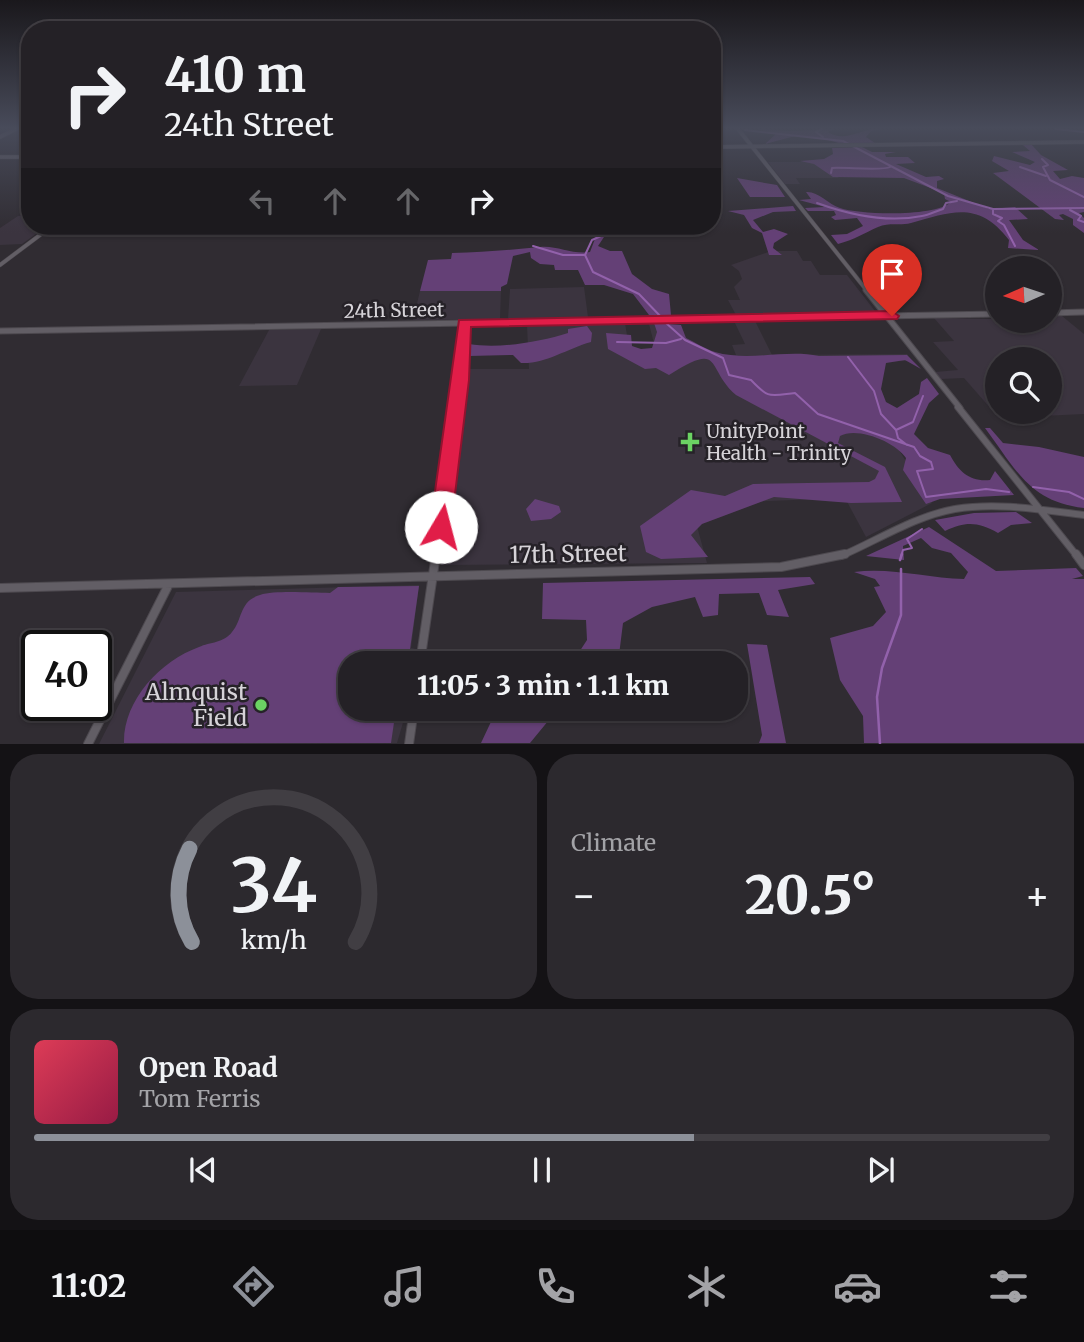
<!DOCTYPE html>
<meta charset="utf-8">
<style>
:root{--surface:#242126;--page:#2c292e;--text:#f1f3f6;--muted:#a3a3a7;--line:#413e43;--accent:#8c9099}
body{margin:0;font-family:Merriweather,serif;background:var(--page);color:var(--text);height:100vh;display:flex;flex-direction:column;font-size:26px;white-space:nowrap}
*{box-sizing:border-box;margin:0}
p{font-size:23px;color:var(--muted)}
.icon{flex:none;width:38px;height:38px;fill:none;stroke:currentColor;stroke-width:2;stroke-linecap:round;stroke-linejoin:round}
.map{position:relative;height:744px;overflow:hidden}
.drawer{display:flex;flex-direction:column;gap:10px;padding:10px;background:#141215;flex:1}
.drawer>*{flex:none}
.banner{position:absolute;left:21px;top:21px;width:700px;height:214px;border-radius:28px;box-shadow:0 2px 5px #0004,0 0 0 2px var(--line);background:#242126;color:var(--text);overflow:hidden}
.needle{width:46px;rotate:267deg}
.buttons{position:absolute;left:985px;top:256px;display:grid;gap:14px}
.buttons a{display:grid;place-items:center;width:77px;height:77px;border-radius:50%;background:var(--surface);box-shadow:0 2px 5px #0004,0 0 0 2px var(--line);font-size:35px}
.speed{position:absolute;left:21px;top:630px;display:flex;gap:14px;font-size:35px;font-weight:700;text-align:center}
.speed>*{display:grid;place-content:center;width:91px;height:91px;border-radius:50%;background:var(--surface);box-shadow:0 2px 5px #0004,0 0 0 2px var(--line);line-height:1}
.speed .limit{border:4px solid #111;border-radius:10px;background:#fff;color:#111}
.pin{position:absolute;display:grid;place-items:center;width:60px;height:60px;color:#fff;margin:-72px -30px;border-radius:50% 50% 50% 0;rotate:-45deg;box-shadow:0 0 7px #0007}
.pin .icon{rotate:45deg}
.me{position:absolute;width:77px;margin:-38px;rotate:8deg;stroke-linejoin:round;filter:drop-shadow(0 0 5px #0008)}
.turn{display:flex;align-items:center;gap:24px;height:147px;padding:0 28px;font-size:32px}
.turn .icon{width:91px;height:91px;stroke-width:2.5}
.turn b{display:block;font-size:49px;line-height:60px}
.lanes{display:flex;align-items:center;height:66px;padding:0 28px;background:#0003;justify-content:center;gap:35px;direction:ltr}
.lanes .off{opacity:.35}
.big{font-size:52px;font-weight:800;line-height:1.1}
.drawer .card{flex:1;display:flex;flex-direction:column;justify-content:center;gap:10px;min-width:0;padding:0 24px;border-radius:28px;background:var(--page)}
.drawer .dial{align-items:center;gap:0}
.dial svg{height:182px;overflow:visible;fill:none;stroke:var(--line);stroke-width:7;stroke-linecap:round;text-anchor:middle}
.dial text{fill:var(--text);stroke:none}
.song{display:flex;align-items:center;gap:21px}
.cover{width:84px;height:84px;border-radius:10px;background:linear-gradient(135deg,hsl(350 70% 55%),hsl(340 70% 35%))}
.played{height:7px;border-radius:4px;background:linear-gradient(90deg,var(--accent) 65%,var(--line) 65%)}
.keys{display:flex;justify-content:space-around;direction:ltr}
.heat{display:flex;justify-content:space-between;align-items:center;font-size:38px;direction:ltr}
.drawer .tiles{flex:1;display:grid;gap:10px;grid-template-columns:1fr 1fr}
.card:last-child{grid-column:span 2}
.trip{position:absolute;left:338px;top:651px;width:410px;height:70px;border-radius:28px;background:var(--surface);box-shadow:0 2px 5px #0004,0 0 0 2px var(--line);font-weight:800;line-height:70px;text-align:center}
.dock{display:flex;height:112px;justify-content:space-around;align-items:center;background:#0e0d0f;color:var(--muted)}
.dock .icon{width:49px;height:49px}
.dock .current{color:var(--accent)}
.dock b{font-size:32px;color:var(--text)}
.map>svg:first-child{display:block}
</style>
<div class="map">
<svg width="1084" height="744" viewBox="0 0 1084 744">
<rect width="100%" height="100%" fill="#302c32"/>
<path fill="#3b343f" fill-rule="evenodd" d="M768 162H821L839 178H796L800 184H785Z
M18 216H30V226H47L22 244 0 245V228Z
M771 251H797L803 261H811L820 275H847L875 311 736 315 728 300H740L734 287 742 279 739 271 731 265Z
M584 287 588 317 508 319 510 289Z
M420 291H501L500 319 413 320Z
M1050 316H1062L1084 334V414L999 418 964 378 941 379 935 372 958 370 933 342 954 341 934 318 1050 320ZM998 359H1050V411H998Z
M734 321H755L772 355 907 354 912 361 844 362 932 503 866 537 845 498 691 504 707 563 441 565 466 369H529L527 325 625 323 631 360 658 359 649 324H671L677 341 716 356 736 355 732 345 745 344Z
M321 329 297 385 239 386 269 330Z
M419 585 411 648 416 649 414 663H350V709H407L397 743 99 744 176 592Z"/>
<path fill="#644076" d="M757 129 789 131 834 129 828 132C846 144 862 127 881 129L871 131 866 137 875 143 842 144 821 138 795 136 765 144 776 134Z
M1031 144 1041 155 1068 170 1053 171 1060 179 1072 176 1084 178V212L1079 213 1084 218V233L1073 225V219L1063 214 1059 215 1064 220 1055 219 993 173 1009 171 992 161 994 156 1030 165 1035 162 1012 152 1030 151 1023 145Z
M862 147 872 152H896L885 154 886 157H908L915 163 896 164 926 177 939 176 944 179 937 181V188L989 209 1015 207 1028 219 1009 220 1023 240 1039 250 1008 248 1009 240C979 201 953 211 911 223 900 226 889 222 878 227 864 233 854 240 838 244L831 235 847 234 863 226 857 218 835 220 831 217 836 215 834 211H808L805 208 825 207 799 200 811 199 806 192C818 191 828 204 840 208 860 215 936 217 951 202L945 199 944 193 904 178 833 177 814 164 800 161 824 159 833 154 832 148Z
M737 178 777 185 785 197H750Z
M793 206 796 211 773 212 753 220 763 232 774 229 788 234 774 243 773 248 782 255H769L762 233 752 228 744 215 728 211Z
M598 231 604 237 598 246 610 251H622L632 274 652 289 669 294 671 315H649L633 294 604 285H585L578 270H555L554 265 540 264 531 258 530 252 513 256 507 284 501 287V291H420L428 260 451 259 452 253C483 252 510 250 540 247 556 245 573 255 590 252Z
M654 323 681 325 686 338C695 342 705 349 715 352 749 362 785 349 819 356L907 355 921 369 905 360 886 363 881 389 886 402 897 408 919 394 921 382 927 378 939 394 929 403 914 434 928 448 950 455C959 472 970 482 990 480L995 471 1014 495 940 499 926 504 903 470 906 458C896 442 857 426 840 436L838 443 885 467 902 502 851 503 774 497 702 524 691 535 708 557 661 559 646 552 640 526 691 490 725 496 753 484 869 482 875 479 879 471 736 395C705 368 724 340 669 375L656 368 645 369 608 349 606 333 631 335 632 346 641 349 652 348 657 332Z
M587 326 592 333 591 342C566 349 546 364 521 363L513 355 469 356V344C499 349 540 342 568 333V329Z
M985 428H990L1003 443 1039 447 1084 457V508C1029 502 1015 468 985 428Z
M535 499 559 506 561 512 551 519 531 521 526 509Z
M1016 512 1032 523 1011 525 998 533C978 522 966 521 945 531L935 520 974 513Z
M929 527 996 571 1076 568 1083 576 1072 579H1084V743H864L863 716 840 680 830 638 873 626 886 612 874 587 880 586 875 579 854 572C890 567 927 578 964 579L968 572 951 553 932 548 921 538 903 546 904 560 866 556Z
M810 577 815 584 778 590 789 617 767 615 759 593 719 594 718 615 703 617 695 597 652 607 623 623 618 663H572L587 640 586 620 542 619 543 583Z
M419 586 410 649H402L403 663H350V709H396L391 743H124C123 701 160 661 199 647 210 642 224 643 232 632 243 619 239 601 260 595 276 590 311 593 330 593L338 587Z
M747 644 767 645 786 743H759L762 735Z
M497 709H558L530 743H481Z"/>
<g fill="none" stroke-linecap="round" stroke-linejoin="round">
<path stroke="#9261ab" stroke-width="2" d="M822 129 816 132 823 137
M1056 129 1084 132
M745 130 843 141 948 196 993 209 1084 208
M1042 159 1048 165 1043 167 1050 180 1084 197
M1020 167 1046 176
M831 173 832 168C845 167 883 171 890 167
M817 203C850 215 887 223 922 216 929 215 936 211 943 209L946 203 957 201
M993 210V214L1002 218 998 221 1004 225 1015 246
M1070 210 1081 216 1078 220 1084 222
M533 246 563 255H585L593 272 639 294 663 319
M585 255 592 240 601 236 596 230
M666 323 685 340 723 358 729 375 751 380C769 399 769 396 795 393L818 414 914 447 920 456 931 462 933 469 917 471 926 497 986 489 1009 492
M617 342 666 343 681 339
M848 357 874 391 881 414 896 430
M907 445 898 438 896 430 913 422 923 396
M1033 487 1069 492 1084 499
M901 556 903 550 912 548 907 539 922 529"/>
<path stroke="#9261ab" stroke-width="2.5" d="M900 560 902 554
M880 744 877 697 882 668 901 615V569"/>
<g stroke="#4d494f" stroke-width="4.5">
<path id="tertiary-far3" d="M738 129 868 292
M0 137 16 129
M712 147 1084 142
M0 157H30
M0 265 52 226"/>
</g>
<g stroke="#4d494f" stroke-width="7">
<path id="tertiary-far2" d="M866 290 960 408
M1050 313 1084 312
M0 331 998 314
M457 408 464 323"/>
</g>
<g stroke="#4d494f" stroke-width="8">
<path id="tertiary-far1" d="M958 407 1077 556
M435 556 457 407
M841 556C878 540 915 516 955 509 998 502 1042 510 1084 515"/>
</g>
<g stroke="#4d494f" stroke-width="10">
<path id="tertiary" d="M1076 554 1084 565
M0 588 781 567 845 554
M420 663 436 554
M88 744 169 584
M409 744 414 709"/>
</g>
<use href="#tertiary-far3" stroke="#625e65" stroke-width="3.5"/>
<use href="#tertiary-far2" stroke="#625e65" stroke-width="5"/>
<use href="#tertiary-far1" stroke="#625e65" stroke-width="6"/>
<use href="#tertiary" stroke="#625e65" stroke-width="8"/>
</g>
<linearGradient id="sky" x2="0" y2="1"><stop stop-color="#1a181c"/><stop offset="0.55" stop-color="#484b5a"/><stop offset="1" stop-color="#484b5a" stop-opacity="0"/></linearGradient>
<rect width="1084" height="233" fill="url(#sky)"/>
<path fill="#e11d48" stroke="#92132f" stroke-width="2" d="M892 311 899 316 897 319 471 327 469 380 451 527 448 533 441 536 433 533 430 527 459 320Z"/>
<g fill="#6bd363" stroke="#262228" stroke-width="2.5">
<path d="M686.5 431.5h7v7h7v7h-7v7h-7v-7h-7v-7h7z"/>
<circle cx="261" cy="705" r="7"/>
</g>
<g text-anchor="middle" stroke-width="5" stroke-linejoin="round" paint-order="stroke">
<g font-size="19" fill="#d6d3d8" stroke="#262228">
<text transform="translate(394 310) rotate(-1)" y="7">24th Street</text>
</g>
<g font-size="19" fill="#d6d3d8" stroke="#262228" text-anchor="start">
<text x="706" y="438">UnityPoint<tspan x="706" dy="22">Health - Trinity</tspan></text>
</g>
<g font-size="23" fill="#d6d3d8" stroke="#262228">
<text transform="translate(568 554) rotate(-1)" y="8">17th Street</text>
</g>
<g font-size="23" fill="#d6d3d8" stroke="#262228" text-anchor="end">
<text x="247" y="700">Almquist<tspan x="247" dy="26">Field</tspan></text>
</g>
</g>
</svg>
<div class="buttons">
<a><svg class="needle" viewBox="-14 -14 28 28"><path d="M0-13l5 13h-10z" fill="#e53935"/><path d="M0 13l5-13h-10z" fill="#a3a3a7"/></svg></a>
<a><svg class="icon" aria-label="search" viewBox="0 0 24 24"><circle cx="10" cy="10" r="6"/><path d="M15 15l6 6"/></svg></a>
</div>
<div class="speed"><div class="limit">40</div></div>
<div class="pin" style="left:892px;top:316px;background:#d93025"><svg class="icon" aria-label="arrive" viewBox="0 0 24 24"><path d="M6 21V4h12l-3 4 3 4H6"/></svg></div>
<svg class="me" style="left:441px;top:527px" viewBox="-20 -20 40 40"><circle r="19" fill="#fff"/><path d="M0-13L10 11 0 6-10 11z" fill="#e11d48"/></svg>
<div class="trip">11:05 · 3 min · 1.1 km</div>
<div class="banner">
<div class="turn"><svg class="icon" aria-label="right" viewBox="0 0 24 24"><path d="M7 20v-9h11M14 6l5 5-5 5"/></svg><div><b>410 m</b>24th Street</div></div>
<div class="lanes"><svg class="icon off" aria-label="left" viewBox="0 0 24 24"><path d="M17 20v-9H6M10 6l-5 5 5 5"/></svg><svg class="icon off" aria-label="ahead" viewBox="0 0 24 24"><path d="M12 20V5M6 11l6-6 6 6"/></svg><svg class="icon off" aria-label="ahead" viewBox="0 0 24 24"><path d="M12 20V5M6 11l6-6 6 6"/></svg><svg class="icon" aria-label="right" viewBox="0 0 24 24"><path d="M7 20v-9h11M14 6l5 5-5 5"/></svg></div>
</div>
</div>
<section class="drawer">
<div class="tiles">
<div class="card dial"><svg viewBox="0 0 100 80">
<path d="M14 69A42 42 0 1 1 86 69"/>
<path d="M14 69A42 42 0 0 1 13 28" stroke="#8c9099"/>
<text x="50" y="56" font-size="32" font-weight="700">34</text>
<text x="50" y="72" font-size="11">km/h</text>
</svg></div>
<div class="card"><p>Climate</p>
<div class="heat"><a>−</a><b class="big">20.5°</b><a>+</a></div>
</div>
<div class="card">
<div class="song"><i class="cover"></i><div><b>Open Road</b><p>Tom Ferris</p></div></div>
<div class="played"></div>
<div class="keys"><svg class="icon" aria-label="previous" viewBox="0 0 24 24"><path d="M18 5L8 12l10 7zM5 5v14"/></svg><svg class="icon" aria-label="pause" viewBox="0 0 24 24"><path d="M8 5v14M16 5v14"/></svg><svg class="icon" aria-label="next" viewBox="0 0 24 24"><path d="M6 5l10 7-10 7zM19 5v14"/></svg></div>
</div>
</div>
</section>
<nav class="dock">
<b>11:02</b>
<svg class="icon current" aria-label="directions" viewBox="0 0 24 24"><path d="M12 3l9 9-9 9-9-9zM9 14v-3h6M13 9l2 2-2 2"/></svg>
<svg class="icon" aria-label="music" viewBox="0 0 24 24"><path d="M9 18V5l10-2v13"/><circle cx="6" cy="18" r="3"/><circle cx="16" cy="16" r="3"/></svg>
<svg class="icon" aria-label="phone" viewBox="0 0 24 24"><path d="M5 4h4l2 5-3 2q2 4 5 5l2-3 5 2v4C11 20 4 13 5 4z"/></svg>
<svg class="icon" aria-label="climate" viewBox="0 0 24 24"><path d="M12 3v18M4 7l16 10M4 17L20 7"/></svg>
<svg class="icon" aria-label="car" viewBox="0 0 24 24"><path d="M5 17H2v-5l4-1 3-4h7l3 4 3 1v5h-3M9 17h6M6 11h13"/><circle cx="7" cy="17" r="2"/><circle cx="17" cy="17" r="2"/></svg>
<svg class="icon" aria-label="filters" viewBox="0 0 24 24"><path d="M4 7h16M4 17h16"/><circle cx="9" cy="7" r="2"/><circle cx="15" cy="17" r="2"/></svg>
</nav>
